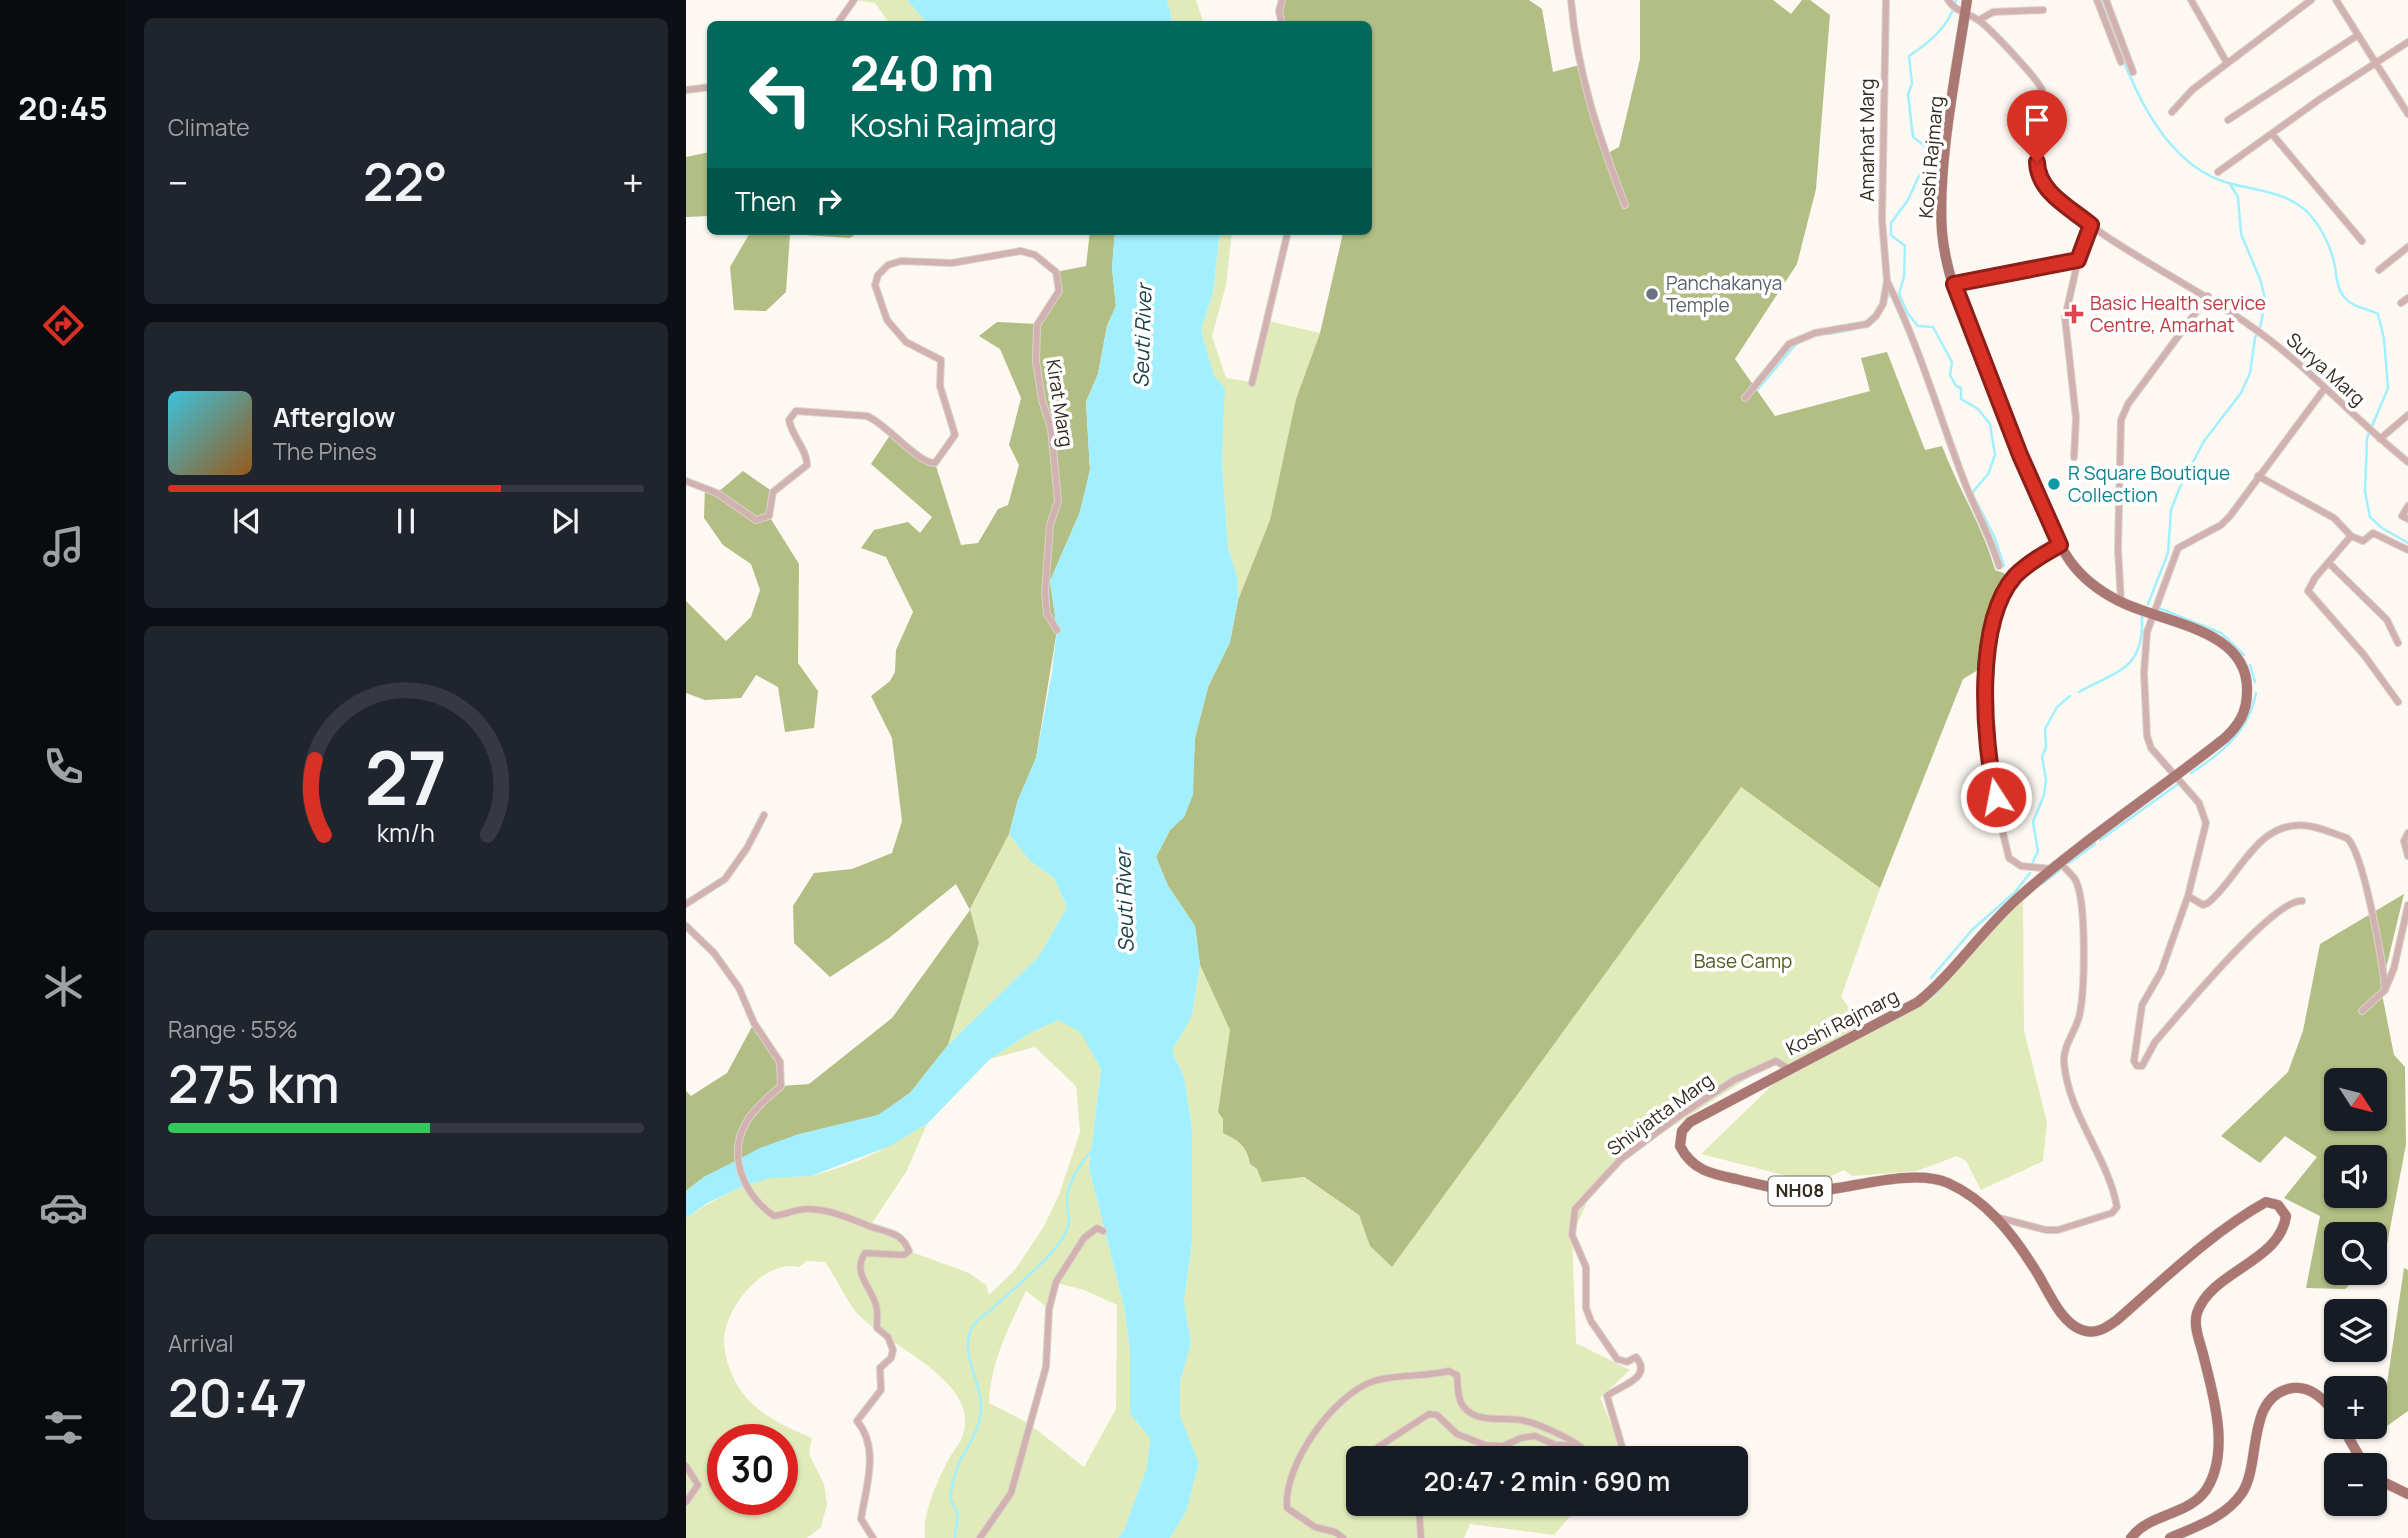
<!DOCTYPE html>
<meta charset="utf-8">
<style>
:root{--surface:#171b24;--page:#20242c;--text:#f1f3f6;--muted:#9ea1a6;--line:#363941;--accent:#d93025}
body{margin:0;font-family:Manrope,sans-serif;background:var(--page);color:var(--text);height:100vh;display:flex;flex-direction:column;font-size:26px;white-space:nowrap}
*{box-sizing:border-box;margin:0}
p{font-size:23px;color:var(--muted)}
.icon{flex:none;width:38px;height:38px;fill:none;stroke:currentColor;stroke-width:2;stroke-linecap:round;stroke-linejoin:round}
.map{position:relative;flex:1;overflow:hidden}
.drawer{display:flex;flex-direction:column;gap:18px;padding:18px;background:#0d0f14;width:560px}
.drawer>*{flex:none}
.banner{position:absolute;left:21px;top:21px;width:665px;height:214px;border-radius:10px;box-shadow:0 2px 5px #0004;background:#00695c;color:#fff;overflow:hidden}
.needle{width:46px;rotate:126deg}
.tools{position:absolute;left:1638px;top:1068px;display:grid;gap:14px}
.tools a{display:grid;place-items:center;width:63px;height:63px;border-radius:10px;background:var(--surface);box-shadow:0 2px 5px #0004;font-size:35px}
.speed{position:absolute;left:21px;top:1424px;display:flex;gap:14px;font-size:35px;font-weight:700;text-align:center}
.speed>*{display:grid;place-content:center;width:91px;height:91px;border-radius:50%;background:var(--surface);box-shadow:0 2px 5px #0004;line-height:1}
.speed .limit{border:10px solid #d22;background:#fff;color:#111}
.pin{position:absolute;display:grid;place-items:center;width:60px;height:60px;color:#fff;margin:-72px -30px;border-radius:50% 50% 50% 0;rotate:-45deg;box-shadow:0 0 7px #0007}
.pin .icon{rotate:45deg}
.me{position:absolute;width:77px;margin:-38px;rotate:349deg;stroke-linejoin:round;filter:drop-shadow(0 0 5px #0008)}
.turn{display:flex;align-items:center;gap:24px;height:147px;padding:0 28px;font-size:32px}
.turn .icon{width:91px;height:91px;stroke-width:2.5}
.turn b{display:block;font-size:49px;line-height:60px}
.then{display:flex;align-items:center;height:66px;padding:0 28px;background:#0003;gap:14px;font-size:26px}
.big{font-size:52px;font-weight:600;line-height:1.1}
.drawer .tile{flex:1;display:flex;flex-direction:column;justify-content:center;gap:10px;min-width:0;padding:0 24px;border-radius:10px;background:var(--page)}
.drawer .dial{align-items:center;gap:0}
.dial svg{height:182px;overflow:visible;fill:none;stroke:var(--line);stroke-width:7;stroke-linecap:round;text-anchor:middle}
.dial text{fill:var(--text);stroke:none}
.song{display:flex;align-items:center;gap:21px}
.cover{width:84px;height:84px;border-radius:10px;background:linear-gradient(135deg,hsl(190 70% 55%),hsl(30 70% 35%))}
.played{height:7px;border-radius:4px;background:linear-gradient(90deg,var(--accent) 70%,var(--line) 70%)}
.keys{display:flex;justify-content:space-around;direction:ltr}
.heat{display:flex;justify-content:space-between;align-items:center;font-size:38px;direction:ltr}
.charge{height:10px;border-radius:5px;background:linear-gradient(90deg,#34c759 55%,var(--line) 0)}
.trip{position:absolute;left:660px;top:1446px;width:402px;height:70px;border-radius:10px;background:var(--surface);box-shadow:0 2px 5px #0004;font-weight:600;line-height:70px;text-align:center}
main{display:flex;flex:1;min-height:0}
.dock{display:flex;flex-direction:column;width:126px;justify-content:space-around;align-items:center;background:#090b0e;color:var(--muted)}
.dock .icon{width:49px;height:49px}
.dock .selected{color:var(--accent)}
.dock b{font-size:32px;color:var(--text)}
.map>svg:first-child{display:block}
</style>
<main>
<nav class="dock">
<b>20:45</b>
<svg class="icon selected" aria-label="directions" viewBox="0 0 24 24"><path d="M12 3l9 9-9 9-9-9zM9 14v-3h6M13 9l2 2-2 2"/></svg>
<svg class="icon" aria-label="music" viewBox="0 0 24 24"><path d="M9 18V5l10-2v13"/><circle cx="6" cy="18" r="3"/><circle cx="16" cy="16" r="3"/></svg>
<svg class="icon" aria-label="phone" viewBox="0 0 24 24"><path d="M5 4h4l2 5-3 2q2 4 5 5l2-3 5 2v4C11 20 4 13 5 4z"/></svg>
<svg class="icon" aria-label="climate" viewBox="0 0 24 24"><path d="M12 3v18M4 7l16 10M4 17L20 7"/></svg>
<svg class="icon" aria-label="car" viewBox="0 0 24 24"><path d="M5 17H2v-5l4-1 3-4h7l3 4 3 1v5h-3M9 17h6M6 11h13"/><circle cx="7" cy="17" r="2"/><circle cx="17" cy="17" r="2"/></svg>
<svg class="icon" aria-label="filters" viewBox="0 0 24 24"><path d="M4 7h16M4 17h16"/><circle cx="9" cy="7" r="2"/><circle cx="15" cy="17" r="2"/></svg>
</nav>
<section class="drawer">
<div class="tile"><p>Climate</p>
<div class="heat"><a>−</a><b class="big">22°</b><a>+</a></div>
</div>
<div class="tile">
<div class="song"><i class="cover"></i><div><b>Afterglow</b><p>The Pines</p></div></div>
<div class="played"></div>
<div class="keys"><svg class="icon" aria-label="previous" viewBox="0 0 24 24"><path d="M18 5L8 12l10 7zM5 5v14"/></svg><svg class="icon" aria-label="pause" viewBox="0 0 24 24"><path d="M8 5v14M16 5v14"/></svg><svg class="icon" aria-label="next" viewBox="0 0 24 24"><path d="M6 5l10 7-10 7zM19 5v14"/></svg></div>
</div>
<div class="tile dial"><svg viewBox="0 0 100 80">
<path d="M14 69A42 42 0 1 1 86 69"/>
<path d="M14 69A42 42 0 0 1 10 36" stroke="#d93025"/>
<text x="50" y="56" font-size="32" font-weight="700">27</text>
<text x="50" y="72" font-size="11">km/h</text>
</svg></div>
<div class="tile"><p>Range · 55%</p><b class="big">275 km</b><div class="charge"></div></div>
<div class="tile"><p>Arrival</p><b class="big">20:47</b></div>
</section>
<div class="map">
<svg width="1722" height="1538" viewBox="0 0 1722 1538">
<rect width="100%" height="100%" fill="#fdf8f2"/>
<path fill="#e1ebba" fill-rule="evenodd" d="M168 0H221L242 24H204L189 3Z
M481 0H510L518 24H487Z
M534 231H546L540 285 526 336 540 378 566 382 579 320 634 333 610 399 584 520 552 600 551 577 542 547 536 464 538 412 515 330 527 293Z
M1055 787 1194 888 1155 997 1181 1032 1221 1014 1250 993 1337 898 1338 1030 1361 1122 1357 1161 1295 1190 1280 1161 1271 1156 1231 1171 1167 1176 1158 1170 1143 1177 1114 1179 1015 1154 1103 1069 1089 1061 935 1159 909 1185 886 1235 890 1343 944 1370 914 1398 935 1447 928 1458H672V1503H895L868 1535 784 1524 778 1538H484L500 1512 513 1463 494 1416V1382L505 1343 498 1301 506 1243V1127L498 1077 486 1051 506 1016 514 965 544 1030 532 1112 537 1119V1133C553 1141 561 1146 564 1164L571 1169 576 1182 617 1177 673 1215 684 1246 706 1267Z
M323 834 343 860 368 878 381 907 353 956 262 1045 293 943 284 910Z
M373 1020 396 1033 415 1069 403 1168 438 1307 444 1349V1414L464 1438 461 1467 438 1530 432 1538H239C236 1513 252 1479 264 1457 268 1450 275 1442 277 1434 295 1380 197 1344 170 1312 158 1297 150 1277 139 1262L121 1261 113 1267C78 1259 39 1307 38 1341 38 1357 46 1378 55 1391 72 1415 100 1427 126 1438L123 1454 138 1484 141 1504 135 1527 121 1538H0V1218C25 1201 53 1185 83 1178 97 1175 113 1179 127 1175 168 1166 205 1146 241 1124L220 1172 184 1226 206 1231 223 1251 283 1273 300 1285 303 1295 329 1270 357 1228 373 1195 394 1132 390 1086 349 1047 304 1059 346 1032ZM371 1283 398 1290 431 1305 430 1409 398 1467 342 1423 303 1403C305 1361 322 1329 340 1291L363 1309ZM37 1440H96V1500H37Z"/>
<path fill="#b2be84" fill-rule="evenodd" d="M596 0H843L856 9 867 72 893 65 920 154 933 147 954 59V0H1087L1105 14 1116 0H1124L1144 15 1130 189 1111 264 1049 359 1089 416 1184 391 1175 358 1201 352 1239 450 1256 446C1272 488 1297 527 1309 570L1328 577 1307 623 1302 664 1277 679 1194 888 1055 787 706 1267 684 1246 673 1215 618 1177 576 1182 571 1169 564 1164C561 1146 553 1141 537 1133V1119L532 1112 544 1030 514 965 509 926 482 886 470 857 484 830 498 817 506 795 509 738 522 687 544 642 552 600 584 520 610 399 634 333 657 233 648 231H682V24H596Z
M24 152V216L0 217V157Z
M65 231H174L164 238 104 234 100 292 80 311 48 310 44 267Z
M404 231H429L426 268 430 306 421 326 412 374 400 402 404 470 394 512 364 581 371 630 350 758 332 800 323 834 284 909 293 943 262 1045 224 1093 193 1115 110 1135 18 1177 0 1191V1091L5 1096 41 1073 68 1023 94 1062 96 1086 123 1084 206 1018 284 910 270 884 203 938 144 977 108 943 107 906 128 873 166 869 206 853 216 821 206 738 185 696 204 681 209 672 210 650 227 612 200 557 175 548 188 530 222 522 234 533 246 517 185 464 206 432 237 459 249 463 275 545 292 543 312 509 322 505 333 465 323 445 335 398 314 349 293 336 311 322 352 324 373 291 370 272 400 266Z
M57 471 87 492 83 516 113 564 112 663 132 691 128 728 99 732 92 687 70 675 55 698 19 700 0 693V601L40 641 65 617 74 590 65 564 37 545 18 518 19 487 31 493Z
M1718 894 1695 989 1708 1055 1719 1067 1720 1144 1699 1255 1689 1262V1234H1650V1272H1677L1659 1289 1620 1288 1634 1216 1598 1198 1631 1157 1599 1136 1574 1163 1535 1136 1602 1072 1617 1031 1634 944ZM1650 1080H1689V1118H1650ZM1650 1157H1689V1195H1650Z
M1718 1268 1722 1270V1411L1694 1431Z"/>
<path fill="#a2f0fd" d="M221 0H481L487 24H242Z
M429 231H534L527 293 515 330 528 376 539 388 536 464 542 547 551 577 552 600 544 642 522 687 509 738 507 795 498 817 484 830 470 857 482 886 509 926 514 965 506 1016 486 1051 498 1077 506 1127V1243L498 1301 505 1343 494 1382V1416L513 1463 500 1512 484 1538H432L438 1530 461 1467 464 1438 444 1414V1349L438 1307 403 1168 415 1069 395 1033 373 1020 346 1032 304 1059 241 1124 204 1146 125 1176 85 1178 60 1185 23 1202 0 1218V1191L18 1177 74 1148 110 1135 192 1115 224 1093 262 1045 353 956 381 907 368 878 343 860 323 834 332 800 350 758 366 672 371 630 364 581 394 512 404 470 400 402 412 374 421 326 430 306 426 268Z"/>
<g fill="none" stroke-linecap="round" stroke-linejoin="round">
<path stroke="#a2f0fd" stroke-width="2.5" d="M1270 0C1264 26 1244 42 1223 56L1226 84 1222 94 1227 137 1243 149 1245 156 1236 169 1222 200 1205 223V235L1219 246 1218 277 1213 294 1222 314 1232 326 1247 327 1266 362 1264 375 1270 386 1275 388V399L1292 409 1304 424 1309 455 1302 474 1286 493 1308 536 1318 566
M1415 0C1438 63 1466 156 1536 181 1565 191 1602 190 1624 215 1634 226 1643 243 1647 258 1651 271 1649 287 1659 298 1668 308 1680 308 1692 314L1698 339 1702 388 1681 438 1679 492 1684 517 1696 528 1722 543
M1199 306 1203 292
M1143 334 1174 328
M1072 389 1110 344
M1462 604 1482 553 1485 510 1494 487 1518 441 1555 393 1564 373 1569 338 1575 324 1579 298 1574 279 1555 234 1552 197 1544 184
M1475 609 1535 633 1558 655
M1564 665 1569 682
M1393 692C1433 670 1458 669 1456 617
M1505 773C1536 753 1563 731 1570 693
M1414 840 1492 784
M1383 863 1409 844
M1346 864 1352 851 1347 822 1358 795 1360 780 1356 757 1360 747 1359 729 1371 707 1384 696
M1356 884 1374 870
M1245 978 1286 930 1329 892 1344 873
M1243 999 1256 987
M1213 1017 1226 1010
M269 1538C269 1530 273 1519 271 1512 269 1504 262 1501 265 1493 267 1483 269 1472 273 1463 283 1444 296 1427 295 1404 294 1377 270 1349 289 1323 293 1318 299 1314 305 1310 328 1287 358 1266 376 1239 388 1220 381 1217 381 1199 382 1181 397 1160 408 1148"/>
<g stroke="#d9d3cc" stroke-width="8">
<path id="minor" d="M596 0 593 11 596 24
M885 0C891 73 913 137 939 205
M1262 0C1270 12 1280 12 1292 20 1302 26 1353 80 1356 90 1363 117 1339 168 1359 188 1418 245 1498 279 1566 327 1622 366 1668 419 1722 462
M1411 0 1435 62
M1420 0 1447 72
M1505 0 1541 63
M1650 0 1722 114
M1293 20 1307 12 1357 10
M151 24 168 0
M0 90 24 87
M1486 112 1506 90 1625 0
M1542 120 1672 35
M1586 134 1676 241
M1532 172 1634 99 1722 42
M1693 270 1722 247
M1202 283C1233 346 1252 412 1277 478 1288 508 1304 535 1313 566
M1268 284 1392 260
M1715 303 1722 298
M566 383 602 231
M1059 398 1103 344 1129 333 1181 324 1190 316 1197 304 1201 281 1196 220 1200 0
M1694 439 1722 415
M1388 457 1390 418 1379 318 1392 260 1405 225
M1572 476 1648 518 1665 536 1629 578 1622 591 1678 655 1712 702
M0 481 31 493 70 520 83 516 87 492 121 465C121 449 106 437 103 420L110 411 181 416C202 425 231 463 249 463L269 435 254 386 255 360 220 342 201 320 189 285 192 275 202 265 215 261 266 263 335 251 349 255 370 272 373 291 351 325 350 361 356 400 365 428 372 501 364 525 359 592 361 614 371 630
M1722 506 1716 516 1722 519
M1665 536 1677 541 1687 533 1722 550
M1643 563 1701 620 1712 643
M1435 602 1432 549 1435 420 1442 404 1522 296
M1722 833 1718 841 1722 856
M1366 869 1335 866 1323 858C1305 789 1277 633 1330 576 1342 563 1358 554 1374 546
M1502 896 1517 905 1522 903C1555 876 1571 818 1623 826 1636 828 1648 834 1661 838 1678 853 1697 964 1699 990
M1616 901C1588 898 1491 1017 1469 1042L1456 1066H1451L1448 1061 1456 1005 1475 972 1502 896 1520 823 1513 803 1465 748 1461 736 1458 673 1461 632 1492 548 1535 525 1544 516 1639 388
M0 904 39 879 61 848 78 815
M0 926 28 953 53 988 68 1023 94 1062 95 1086C84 1096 69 1107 61 1121 40 1156 58 1195 88 1216 99 1215 110 1209 120 1209 144 1209 162 1218 183 1226 201 1233 215 1231 223 1251L218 1255 179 1253C166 1273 184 1285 190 1305 192 1312 191 1320 191 1328L202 1337 207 1350 205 1358 194 1368 195 1390 171 1421C194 1448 180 1487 175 1519L187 1538
M1676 1011 1699 990 1708 968 1722 905
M1310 1217 1360 1230H1372L1426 1213 1431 1207C1422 1157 1382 1114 1378 1062 1377 1046 1389 1032 1393 1017 1399 993 1401 900 1389 879 1385 874 1379 868 1374 863
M687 1458 692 1447 743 1414 751 1415 771 1434 799 1445 817 1446 835 1438 849 1436 870 1445H892L910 1458
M945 1458 937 1450 921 1396C932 1386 968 1379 950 1357L941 1362 931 1359 905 1321 900 1308V1267L886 1235 889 1209 935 1159 993 1116 1048 1080 1090 1061 1103 1069
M0 1466 12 1485 0 1502
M728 1503 733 1510 735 1538
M294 1538 325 1493 360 1367 363 1309 370 1282 398 1238 411 1228 417 1231
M657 1538 649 1532 629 1527 601 1508C597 1465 648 1394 688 1381 711 1374 739 1377 763 1371L771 1375C772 1385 771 1398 777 1406 791 1425 819 1416 839 1421 851 1423 883 1438 892 1445"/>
</g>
<g stroke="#d9d3cc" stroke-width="11">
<path id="primary" d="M1281 0C1271 68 1251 164 1256 232 1261 291 1294 351 1316 406 1336 457 1353 516 1384 561 1397 579 1413 591 1433 601 1475 623 1564 628 1561 692 1561 712 1553 725 1539 738 1471 792 1397 840 1332 898 1296 930 1269 972 1232 1002L1004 1122 996 1131 994 1146C1006 1170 1025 1174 1050 1179 1076 1185 1103 1193 1130 1191 1167 1188 1227 1168 1262 1183 1300 1200 1326 1233 1348 1268 1361 1287 1373 1322 1396 1330 1410 1335 1420 1328 1431 1320 1477 1280 1526 1232 1580 1202L1592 1205 1600 1216C1594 1262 1525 1271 1511 1313 1507 1326 1514 1342 1517 1354 1527 1394 1545 1452 1520 1490 1502 1516 1463 1513 1445 1538
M1656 1426 1678 1465
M1689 1478 1722 1494
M1484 1538C1509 1527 1540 1517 1556 1493 1576 1463 1559 1395 1607 1388 1625 1386 1640 1401 1650 1415"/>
</g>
<use href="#minor" stroke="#d1b2b0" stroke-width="6"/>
<use href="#primary" stroke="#ab7773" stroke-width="10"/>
</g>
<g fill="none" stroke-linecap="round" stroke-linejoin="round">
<g stroke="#8d1f18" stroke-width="18">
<path id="route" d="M1310 797C1297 740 1288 622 1329 576 1342 563 1358 554 1374 545L1334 455 1268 284 1392 260 1405 225C1383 207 1352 192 1351 162"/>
</g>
<use href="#route" stroke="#d93025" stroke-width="12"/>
</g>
<circle fill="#6b7280" stroke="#fff" stroke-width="2.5" cx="966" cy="294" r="7"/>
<path fill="#e0444e" stroke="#fff" stroke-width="2.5" d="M1384.5 303.5h7v7h7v7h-7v7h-7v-7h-7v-7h7z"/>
<circle fill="#0f9aa8" stroke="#fff" stroke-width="2.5" cx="1368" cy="484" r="7"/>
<g text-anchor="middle" stroke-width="7" stroke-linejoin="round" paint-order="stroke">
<rect fill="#fff" stroke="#716b62" stroke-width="2" x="1082.5" y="1176.5" width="63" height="29" rx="5"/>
<g font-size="18" font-weight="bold" fill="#342b1f">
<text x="1114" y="1197">NH08</text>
</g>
<g font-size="19" fill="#342b1f" stroke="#fff">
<text transform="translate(1181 140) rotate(-90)" y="7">Amarhat Marg</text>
<text transform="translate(1245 157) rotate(-85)" y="7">Koshi Rajmarg</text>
<text transform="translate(1640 369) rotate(42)" y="7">Surya Marg</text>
<text transform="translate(374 403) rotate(81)" y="7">Kirat Marg</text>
<text transform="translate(1156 1022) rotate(-27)" y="7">Koshi Rajmarg</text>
<text transform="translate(974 1114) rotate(-36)" y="7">Shivjatta Marg</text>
</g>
<g font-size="19" fill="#5b616d" stroke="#fff" text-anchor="start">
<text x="980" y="290">Panchakanya<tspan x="980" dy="22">Temple</tspan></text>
</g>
<g font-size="19" fill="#be3a42" stroke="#fff" text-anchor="start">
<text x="1404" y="310">Basic Health service<tspan x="1404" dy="22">Centre, Amarhat</tspan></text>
</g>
<g font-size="19" fill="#0d838f" stroke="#fff" text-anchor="start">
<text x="1382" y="480">R Square Boutique<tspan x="1382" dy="22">Collection</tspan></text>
</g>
<g font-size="19" fill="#515b1c" stroke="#fff">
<text x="1057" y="968">Base Camp</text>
</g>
<g font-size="21" font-style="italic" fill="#1c4147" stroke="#fff">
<text transform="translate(457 336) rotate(-88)" y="7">Seuti River</text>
<text transform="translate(439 901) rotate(-92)" y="7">Seuti River</text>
</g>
</g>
</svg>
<div class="tools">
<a><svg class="needle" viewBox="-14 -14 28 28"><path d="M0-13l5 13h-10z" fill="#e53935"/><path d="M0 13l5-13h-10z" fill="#9ea1a6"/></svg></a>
<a><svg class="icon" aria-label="sound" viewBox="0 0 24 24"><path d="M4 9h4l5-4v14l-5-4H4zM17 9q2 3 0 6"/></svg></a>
<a><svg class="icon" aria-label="search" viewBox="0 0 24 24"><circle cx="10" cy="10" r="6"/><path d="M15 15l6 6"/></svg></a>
<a><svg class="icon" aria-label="layers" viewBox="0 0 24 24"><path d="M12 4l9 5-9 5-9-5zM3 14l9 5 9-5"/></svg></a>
<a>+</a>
<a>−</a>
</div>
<div class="speed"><div class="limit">30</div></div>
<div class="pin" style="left:1351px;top:162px;background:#d93025"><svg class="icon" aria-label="arrive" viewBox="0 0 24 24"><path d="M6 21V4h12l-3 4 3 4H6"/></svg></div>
<svg class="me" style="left:1310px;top:797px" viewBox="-20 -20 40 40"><circle r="17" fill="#d93025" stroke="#fff" stroke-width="3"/><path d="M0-11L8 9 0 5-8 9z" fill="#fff"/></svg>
<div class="trip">20:47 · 2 min · 690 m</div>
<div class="banner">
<div class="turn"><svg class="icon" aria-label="left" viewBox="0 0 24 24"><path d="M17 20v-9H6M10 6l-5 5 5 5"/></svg><div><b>240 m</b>Koshi Rajmarg</div></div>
<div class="then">Then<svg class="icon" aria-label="right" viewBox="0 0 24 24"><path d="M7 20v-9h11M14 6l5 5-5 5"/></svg></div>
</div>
</div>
</main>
